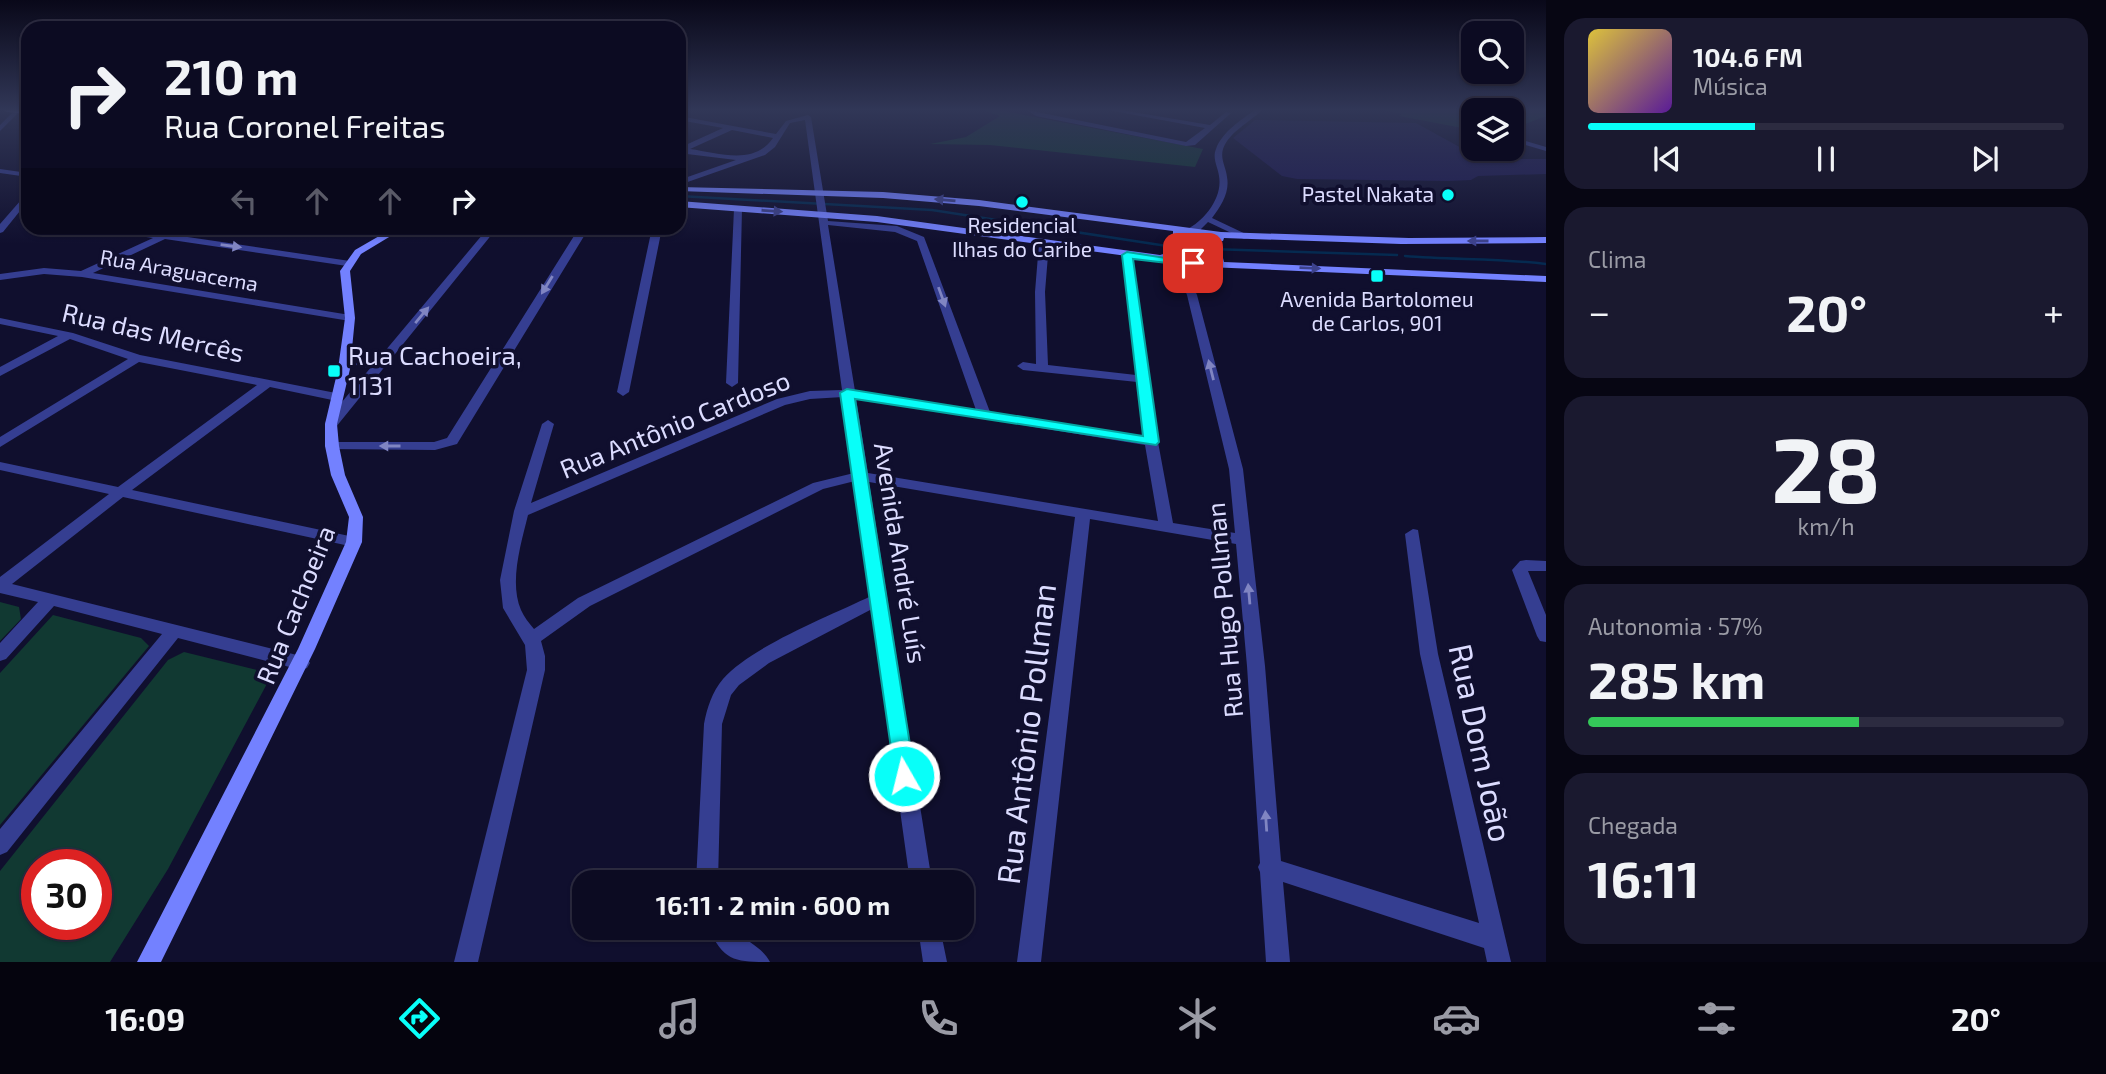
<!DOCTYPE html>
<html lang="pt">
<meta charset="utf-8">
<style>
:root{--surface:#0c0b22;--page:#1a192f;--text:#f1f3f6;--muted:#9a9ba5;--line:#2c2b40;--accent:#08fff9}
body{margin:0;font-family:"Exo 2",sans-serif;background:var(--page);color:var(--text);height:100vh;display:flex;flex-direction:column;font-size:26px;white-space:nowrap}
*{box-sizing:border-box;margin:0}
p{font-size:23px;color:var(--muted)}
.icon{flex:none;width:38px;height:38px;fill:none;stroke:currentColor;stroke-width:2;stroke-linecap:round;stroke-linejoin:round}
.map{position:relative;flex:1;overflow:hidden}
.drawer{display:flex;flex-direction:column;gap:18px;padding:18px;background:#070613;width:560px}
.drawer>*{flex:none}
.banner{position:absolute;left:21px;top:21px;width:665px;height:214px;border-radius:21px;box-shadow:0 2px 5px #0004,0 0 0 2px var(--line);background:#0c0b22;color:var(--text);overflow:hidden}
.tools{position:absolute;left:1461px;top:21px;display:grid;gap:14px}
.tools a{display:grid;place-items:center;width:63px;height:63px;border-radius:14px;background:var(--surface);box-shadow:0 2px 5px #0004,0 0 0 2px var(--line);font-size:35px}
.speed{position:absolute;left:21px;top:849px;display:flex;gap:14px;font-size:35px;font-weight:700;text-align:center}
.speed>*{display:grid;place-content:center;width:91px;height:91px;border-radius:50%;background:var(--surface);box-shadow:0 2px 5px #0004,0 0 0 2px var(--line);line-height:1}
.speed .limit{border:10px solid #d22;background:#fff;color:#111}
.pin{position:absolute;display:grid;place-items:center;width:60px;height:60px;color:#fff;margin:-30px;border-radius:14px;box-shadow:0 4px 10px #0006}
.me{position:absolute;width:77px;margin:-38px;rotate:352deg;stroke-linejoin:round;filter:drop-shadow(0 0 5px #0008)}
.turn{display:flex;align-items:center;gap:24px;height:147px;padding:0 28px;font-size:32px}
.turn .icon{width:91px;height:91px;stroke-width:2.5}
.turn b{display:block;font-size:49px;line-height:60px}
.lanes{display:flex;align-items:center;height:66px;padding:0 28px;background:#0003;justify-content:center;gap:35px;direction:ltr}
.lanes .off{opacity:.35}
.big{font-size:52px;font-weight:700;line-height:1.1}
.drawer .card{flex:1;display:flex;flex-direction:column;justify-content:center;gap:10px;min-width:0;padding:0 24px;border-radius:21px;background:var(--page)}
.drawer .dial{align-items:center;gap:0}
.dial b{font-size:91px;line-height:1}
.song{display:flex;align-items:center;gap:21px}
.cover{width:84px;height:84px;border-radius:10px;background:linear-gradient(135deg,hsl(50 70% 55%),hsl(270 70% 35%))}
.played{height:7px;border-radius:4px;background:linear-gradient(90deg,var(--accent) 35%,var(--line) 35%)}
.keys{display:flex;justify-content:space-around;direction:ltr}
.heat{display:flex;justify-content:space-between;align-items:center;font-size:38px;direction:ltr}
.charge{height:10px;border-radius:5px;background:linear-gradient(90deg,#34c759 57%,var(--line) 0)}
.trip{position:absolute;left:572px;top:870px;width:402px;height:70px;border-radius:21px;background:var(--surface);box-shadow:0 2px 5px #0004,0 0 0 2px var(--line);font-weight:700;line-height:70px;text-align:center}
.menu{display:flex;height:112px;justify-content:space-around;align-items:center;background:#05040e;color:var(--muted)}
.menu .icon{width:49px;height:49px}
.menu .current{color:var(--accent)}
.menu b{font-size:32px;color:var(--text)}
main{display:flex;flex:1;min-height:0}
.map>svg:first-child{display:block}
</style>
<main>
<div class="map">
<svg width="1546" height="962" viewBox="0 0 1546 962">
<rect width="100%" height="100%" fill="#100f2e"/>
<path fill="#113932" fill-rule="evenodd" d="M983 110H998L1203 149 1195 167 990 145 930 144 966 137 1000 116Z
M1384 110H1546L1543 113 1546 116 1512 129V110H1474L1473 130 1399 116 1402 114Z
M0 602 19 607 21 619 0 641Z
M53 615 141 638 149 646 0 825V673Z
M184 652 261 671 270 678 168 869 110 962H0V871L168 660ZM96 864V924H37V864Z"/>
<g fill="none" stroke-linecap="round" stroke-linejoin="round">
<path stroke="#052a50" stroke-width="2.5" d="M679 196 932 210 1180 248 1397 255
M1405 256C1452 260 1499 258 1546 264"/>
</g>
<path fill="#1d1951" d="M1255 120 1416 123 1465 150H1483L1501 159H1546V174L1478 176 1471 180 1448 181 1297 179 1282 176 1233 138Z"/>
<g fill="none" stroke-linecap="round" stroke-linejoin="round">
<path fill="#353e91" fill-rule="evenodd" d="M15 110 20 111 0 131V125Z
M1027 110 1186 142 1205 128 1108 110H1121L1210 125 1226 112 1231 113 1195 145 1186 146 1036 116Z
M1255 110H1262C1250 122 1229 132 1223 149 1220 159 1226 167 1227 177 1230 192 1221 206 1212 218L1252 237 1244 239 1208 222 1199 231 1186 234V230C1204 221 1223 198 1219 176 1218 167 1212 159 1216 149 1222 132 1241 120 1255 110Z
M808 115 811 117 828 221 897 226 924 237 990 412 1144 437 1137 382 1023 370 1017 366 1023 362 1036 364 1035 292 1039 243 1044 240 1049 243 1045 292 1048 365 1136 375 1122 253 1130 251 1158 442 1173 523 1235 533 1229 469 1187 295 1173 261 1181 259 1197 295 1243 469 1265 666 1281 861 1479 923 1420 654 1405 534 1413 529 1418 530 1438 654 1511 962H1487L1484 948 1283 882 1290 962H1266L1260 872 1258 867 1260 863 1247 666 1236 544 1090 519 1041 962H1017L1075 517 869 482 932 882H910L872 609 769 663 739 685 731 695 722 724 718 882H696L704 724C707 708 712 692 723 679 752 646 830 616 871 596L855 481 823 489 590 606 541 641 545 656V670L478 962H454L527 670 525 645 503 608 500 580 514 511 542 424 548 420 554 424 531 503 777 399 810 391 842 390 805 120 790 123 775 147 765 155 679 185V180L736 160 679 153V148L723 128 679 120V116L776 134 786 121ZM732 130 773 138C754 166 719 153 690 149ZM828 225 895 232 917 241 976 410 855 391ZM843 397 854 473 813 483 578 598 534 629C529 623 524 617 521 610 509 582 521 544 528 515L785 405 810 399ZM856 398 1145 445 1158 521 868 473Z
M1512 137 1546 147V151L1512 141Z
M0 169 28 173V177L0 173Z
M28 192V201L3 232 0 233V224Z
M738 206 742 209 738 383 732 387 726 383 734 209Z
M100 228C120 226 139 232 158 233 168 234 176 228 186 228L174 235 350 261V265L347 266 165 239 93 273 350 315 355 318 350 321 82 277 44 274 0 280V274L44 268 81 271 153 238 105 231Z
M488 228H497L336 427H326L325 424 326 421 372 366 367 368 342 361V357L367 360 380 357Z
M579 228H589L457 444 435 450 327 449 325 446 332 442H434L447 438Z
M652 228H662L629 392 623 396 617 392Z
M0 318 73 333 140 355 341 394 343 397 341 400 337 401 270 387 132 490 354 537 362 542 354 547 123 497 12 584 301 656 307 658 310 663 307 668 301 670 178 638 7 852 0 855V829L162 634 54 606 6 659 0 661V643L38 602 0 593V577L109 494 0 470V462L118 487 257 385 139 362 0 447V437L128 359 70 339 0 376V367L58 336 0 324Z
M1526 560 1546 561V571H1528L1546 615V642L1540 641 1537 636 1512 570 1520 561Z
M709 928H734C744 941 763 947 770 962 737 962 723 962 709 928Z
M918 928H940L947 962H923Z"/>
<path fill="#7381ff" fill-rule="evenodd" d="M4 110H28V114L7 112Z
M679 187 883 192 979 200 1221 232 1409 238 1546 237V243L1401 244 1224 238 1223 241 1209 243 1205 247 1223 258 1224 262 1546 276V282L1208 267 877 222 679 207V201L877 216 1160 255 1183 248V239L1173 235V231L979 206 883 198 679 191ZM1183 233 1213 237 1203 238 1194 248 1215 261 1172 256 1193 250V238Z
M393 228H404L361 254 350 271 355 318 350 369 337 424 339 446 345 475 363 517 362 542 315 649 161 962H137L298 649 346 542 349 517 331 475 325 446V424L338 369 345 318 340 271 355 250Z"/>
</g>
<defs><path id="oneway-solid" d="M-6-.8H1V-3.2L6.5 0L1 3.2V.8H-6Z" transform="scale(1.75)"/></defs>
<g fill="#3d428c">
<use href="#oneway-solid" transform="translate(945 200) rotate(-175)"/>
<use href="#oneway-solid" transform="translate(772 211) rotate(4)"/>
<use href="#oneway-solid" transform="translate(1478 241) rotate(180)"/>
<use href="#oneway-solid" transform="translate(1310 268) rotate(2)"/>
</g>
<g fill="#8085c2">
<use href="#oneway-solid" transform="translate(231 246) rotate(8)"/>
<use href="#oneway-solid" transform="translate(547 285) rotate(122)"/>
<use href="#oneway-solid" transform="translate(942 297) rotate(70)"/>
<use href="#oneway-solid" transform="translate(422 315) rotate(-50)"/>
<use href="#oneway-solid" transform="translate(1211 370) rotate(-104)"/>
<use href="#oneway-solid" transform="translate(390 446) rotate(-180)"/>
<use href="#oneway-solid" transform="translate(1249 594) rotate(-95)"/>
<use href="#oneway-solid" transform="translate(1266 821) rotate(-94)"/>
</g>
<linearGradient id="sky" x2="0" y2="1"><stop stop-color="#090819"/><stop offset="0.45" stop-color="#313757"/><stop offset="1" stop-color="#313757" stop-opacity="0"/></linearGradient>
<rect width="1546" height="244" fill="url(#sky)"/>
<path fill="#08fff9" stroke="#05a6a2" stroke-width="2" d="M1127 252 1198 263 1193 266 1133 259 1159 442 1156 445 855 399 915 776 912 783 904 786 896 783 840 393 847 389 1143 436 1122 255Z"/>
<g fill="#08fff9" stroke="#100f2e" stroke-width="2.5">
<circle cx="1448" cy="195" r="7"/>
<circle cx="1022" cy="202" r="7"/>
<rect x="1370" y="269" width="14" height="14" rx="3.5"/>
<rect x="327" y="364" width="14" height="14" rx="3.5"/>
</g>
<g text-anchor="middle" stroke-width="7" stroke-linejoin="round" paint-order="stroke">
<g font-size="21" fill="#dcdcff" stroke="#100f2e">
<text x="1434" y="202" text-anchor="end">Pastel Nakata</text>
<text x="1022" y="233">Residencial<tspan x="1022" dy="24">Ilhas do Caribe</tspan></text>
<text x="1377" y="307">Avenida Bartolomeu<tspan x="1377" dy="24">de Carlos, 901</tspan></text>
</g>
<g font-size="21" fill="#dcdcff" stroke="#100f2e">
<text transform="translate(179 271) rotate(10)" y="7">Rua Araguacema</text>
</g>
<g font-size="26" fill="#dcdcff" stroke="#100f2e">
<text transform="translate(153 333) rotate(13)" y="9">Rua das Mercês</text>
<text transform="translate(675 425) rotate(-22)" y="9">Rua Antônio Cardoso</text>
<text transform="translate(900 553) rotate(81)" y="9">Avenida André Luís</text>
<text transform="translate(296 605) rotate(-68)" y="9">Rua Cachoeira</text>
<text transform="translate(1225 610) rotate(-95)" y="9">Rua Hugo Pollman</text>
</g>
<g font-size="26" fill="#dcdcff" stroke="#100f2e" text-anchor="start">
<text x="348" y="365">Rua Cachoeira,<tspan x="348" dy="30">1131</tspan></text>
</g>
<g font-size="32" fill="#dcdcff" stroke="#100f2e">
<text transform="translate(1027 734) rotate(-83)" y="11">Rua Antônio Pollman</text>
<text transform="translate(1480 743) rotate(78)" y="11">Rua Dom João</text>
</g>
</g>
</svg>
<div class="tools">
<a><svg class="icon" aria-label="search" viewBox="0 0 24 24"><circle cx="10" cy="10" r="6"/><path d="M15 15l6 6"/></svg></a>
<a><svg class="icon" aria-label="layers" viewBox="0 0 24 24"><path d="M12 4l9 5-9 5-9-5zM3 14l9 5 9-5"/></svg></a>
</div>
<div class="speed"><div class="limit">30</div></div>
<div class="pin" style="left:1193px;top:263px;background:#d93025"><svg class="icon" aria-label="arrive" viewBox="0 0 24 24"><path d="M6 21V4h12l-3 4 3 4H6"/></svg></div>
<svg class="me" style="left:904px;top:776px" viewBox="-20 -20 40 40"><circle r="17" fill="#08fff9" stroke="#fff" stroke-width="3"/><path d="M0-11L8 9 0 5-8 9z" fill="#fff"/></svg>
<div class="trip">16:11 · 2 min · 600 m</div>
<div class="banner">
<div class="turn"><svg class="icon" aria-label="right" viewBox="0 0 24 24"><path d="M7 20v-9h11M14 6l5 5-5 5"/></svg><div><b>210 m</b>Rua Coronel Freitas</div></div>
<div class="lanes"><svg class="icon off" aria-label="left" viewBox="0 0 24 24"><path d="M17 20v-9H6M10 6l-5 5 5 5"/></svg><svg class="icon off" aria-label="ahead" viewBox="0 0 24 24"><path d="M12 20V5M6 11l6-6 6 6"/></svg><svg class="icon off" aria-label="ahead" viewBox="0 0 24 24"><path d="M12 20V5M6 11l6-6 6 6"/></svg><svg class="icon" aria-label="right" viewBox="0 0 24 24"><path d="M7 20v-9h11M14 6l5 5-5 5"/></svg></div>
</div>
</div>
<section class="drawer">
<div class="card">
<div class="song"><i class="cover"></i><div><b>104.6 FM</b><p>Música</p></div></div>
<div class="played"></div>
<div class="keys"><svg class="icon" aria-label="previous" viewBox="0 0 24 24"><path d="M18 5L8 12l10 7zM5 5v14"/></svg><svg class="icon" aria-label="pause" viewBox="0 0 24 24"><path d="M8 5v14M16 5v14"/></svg><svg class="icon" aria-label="next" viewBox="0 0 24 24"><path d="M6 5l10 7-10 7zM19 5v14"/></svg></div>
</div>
<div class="card"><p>Clima</p>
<div class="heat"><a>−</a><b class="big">20°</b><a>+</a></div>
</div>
<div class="card dial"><b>28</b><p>km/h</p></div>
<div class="card"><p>Autonomia · 57%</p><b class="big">285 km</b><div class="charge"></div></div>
<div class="card"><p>Chegada</p><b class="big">16:11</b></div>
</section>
</main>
<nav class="menu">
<b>16:09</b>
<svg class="icon current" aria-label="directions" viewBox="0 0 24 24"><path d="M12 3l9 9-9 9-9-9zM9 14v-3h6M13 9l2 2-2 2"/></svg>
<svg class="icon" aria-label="music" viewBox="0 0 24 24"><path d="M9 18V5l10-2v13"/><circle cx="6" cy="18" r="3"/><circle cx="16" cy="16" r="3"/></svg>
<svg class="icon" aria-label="phone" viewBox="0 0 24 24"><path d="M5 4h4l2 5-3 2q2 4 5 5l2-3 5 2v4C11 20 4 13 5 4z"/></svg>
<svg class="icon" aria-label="climate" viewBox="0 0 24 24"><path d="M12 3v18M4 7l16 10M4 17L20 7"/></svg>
<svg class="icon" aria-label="car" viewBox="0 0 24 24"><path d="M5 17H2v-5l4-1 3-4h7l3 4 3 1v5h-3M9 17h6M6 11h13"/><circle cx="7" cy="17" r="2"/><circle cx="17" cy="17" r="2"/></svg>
<svg class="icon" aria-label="filters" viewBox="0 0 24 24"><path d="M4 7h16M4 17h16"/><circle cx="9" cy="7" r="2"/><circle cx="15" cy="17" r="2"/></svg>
<b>20°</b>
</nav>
